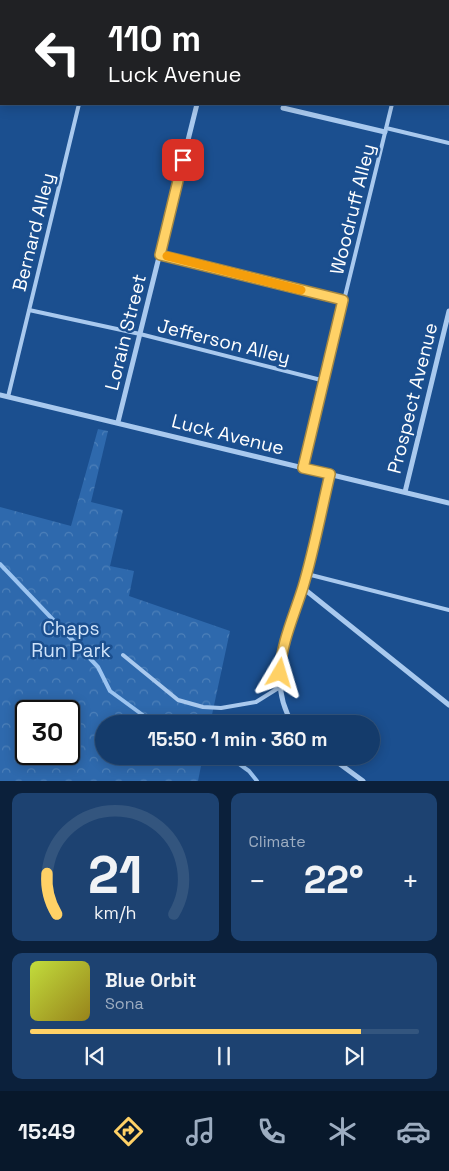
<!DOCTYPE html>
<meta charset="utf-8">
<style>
:root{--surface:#143b6b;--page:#1d4271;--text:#f1f3f6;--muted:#9dadc1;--line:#33557e;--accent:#ffd166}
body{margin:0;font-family:"Space Grotesk",sans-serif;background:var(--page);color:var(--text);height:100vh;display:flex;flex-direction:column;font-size:19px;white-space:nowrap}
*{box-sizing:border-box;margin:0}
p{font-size:16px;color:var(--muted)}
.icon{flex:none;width:28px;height:28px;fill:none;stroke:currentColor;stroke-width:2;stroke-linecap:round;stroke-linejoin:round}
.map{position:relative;height:781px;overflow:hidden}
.drawer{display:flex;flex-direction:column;gap:12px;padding:12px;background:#0b203b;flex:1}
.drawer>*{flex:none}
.banner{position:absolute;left:0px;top:0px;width:450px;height:105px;box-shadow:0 2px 12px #0003,0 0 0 1px var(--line);background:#202124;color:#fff;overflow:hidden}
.speed{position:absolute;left:15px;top:700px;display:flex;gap:10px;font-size:25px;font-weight:700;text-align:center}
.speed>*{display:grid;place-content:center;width:65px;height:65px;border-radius:50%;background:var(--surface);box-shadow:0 2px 12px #0003,0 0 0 1px var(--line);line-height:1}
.speed .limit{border:2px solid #111;border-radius:8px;background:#fff;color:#111}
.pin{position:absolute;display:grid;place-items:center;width:42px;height:42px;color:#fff;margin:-21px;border-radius:10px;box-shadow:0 2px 8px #0006}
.me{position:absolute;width:55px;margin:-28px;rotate:7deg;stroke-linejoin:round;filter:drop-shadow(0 0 4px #0008)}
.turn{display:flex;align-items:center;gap:18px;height:105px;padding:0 25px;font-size:22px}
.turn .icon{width:65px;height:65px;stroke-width:2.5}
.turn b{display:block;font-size:35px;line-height:42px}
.big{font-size:38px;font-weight:700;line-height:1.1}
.drawer .card{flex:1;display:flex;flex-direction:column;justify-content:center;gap:8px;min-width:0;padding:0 18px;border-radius:10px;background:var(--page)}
.drawer .dial{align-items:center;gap:0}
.dial svg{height:130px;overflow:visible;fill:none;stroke:var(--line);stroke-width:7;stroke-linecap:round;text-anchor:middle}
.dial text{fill:var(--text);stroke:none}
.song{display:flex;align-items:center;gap:15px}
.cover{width:60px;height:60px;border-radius:8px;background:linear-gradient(135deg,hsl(70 70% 55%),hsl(50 70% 35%))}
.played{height:5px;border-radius:2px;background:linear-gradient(90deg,var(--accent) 85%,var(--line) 85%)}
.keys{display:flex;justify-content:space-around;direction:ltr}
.heat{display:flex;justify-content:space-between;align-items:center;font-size:28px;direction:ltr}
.drawer .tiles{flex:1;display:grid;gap:12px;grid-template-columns:1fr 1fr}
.card:last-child{grid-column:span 2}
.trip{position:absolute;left:95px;top:715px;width:285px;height:50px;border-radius:25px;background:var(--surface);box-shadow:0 2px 12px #0003,0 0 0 1px var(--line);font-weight:700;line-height:50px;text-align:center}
.menu{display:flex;height:80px;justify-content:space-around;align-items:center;background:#08182b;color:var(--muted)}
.menu .icon{width:35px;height:35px}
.menu .active{color:var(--accent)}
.menu b{font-size:22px;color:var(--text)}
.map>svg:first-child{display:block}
</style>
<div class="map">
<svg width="449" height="781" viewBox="0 0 449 781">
<defs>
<pattern id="forest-crowns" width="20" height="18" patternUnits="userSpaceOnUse" patternTransform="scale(1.25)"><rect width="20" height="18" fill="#2e69ad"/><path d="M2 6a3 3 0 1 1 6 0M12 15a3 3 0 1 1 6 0" fill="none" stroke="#4d80b9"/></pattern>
</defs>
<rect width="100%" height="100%" fill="#1b4f8f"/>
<path fill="url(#forest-crowns)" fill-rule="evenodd" d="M98 429 108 431 91 502 123 510 110 566 134 571 129 596 230 631 210 724H104V756H203L198 781H0V507L71 526ZM26 711H69V754H26Z"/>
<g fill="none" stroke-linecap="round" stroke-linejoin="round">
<path stroke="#9cc4f0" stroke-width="4" d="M0 564 98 667 110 691 155 724
M228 756 249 771 257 781"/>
<path stroke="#a9c9ee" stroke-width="4" d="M342 0 343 1
M102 1 103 0
M0 31H1
M386 128 449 143
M29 310 140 334 325 381
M8 397 79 104
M303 468 392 104
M307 574 449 610
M123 655 178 700 203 707 221 708 256 702 280 687"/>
<path stroke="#a9c9ee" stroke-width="5" d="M13 1V0
M364 1V0
M0 56 1 51
M283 108 385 132
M160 255 343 301
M0 395 449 503
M118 422 197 104
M405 492 449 311
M303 588 449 705
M293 724C262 676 294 622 307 574 315 541 322 507 330 474
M329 756 363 781"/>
<path stroke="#d6e6fa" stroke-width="10" d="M227 0 232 1
M449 52V53"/>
</g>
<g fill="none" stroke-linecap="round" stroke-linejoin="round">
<g stroke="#a68842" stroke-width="12">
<path id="route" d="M183 160 160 255 343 300 303 468 330 474C321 512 314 550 303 587 294 616 281 643 280 673"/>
</g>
<use href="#route" stroke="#ffd166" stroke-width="9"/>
<path stroke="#f59e0b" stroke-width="9" d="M167 256 301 290"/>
</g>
<g text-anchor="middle" stroke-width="5" stroke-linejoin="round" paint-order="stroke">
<g font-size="19" fill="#fff" stroke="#1b4f8f">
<text transform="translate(352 209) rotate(-76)" y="7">Woodruff Alley</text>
<text transform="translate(33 232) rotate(-76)" y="7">Bernard Alley</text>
<text transform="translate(125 332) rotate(-76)" y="7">Lorain Street</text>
<text transform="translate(224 341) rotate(14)" y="7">Jefferson Alley</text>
<text transform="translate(412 398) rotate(-76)" y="7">Prospect Avenue</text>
<text transform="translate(228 434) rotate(14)" y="7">Luck Avenue</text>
</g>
<g font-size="19" fill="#cfe3fa" stroke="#1b4f8f">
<text x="71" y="635">Chaps<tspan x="71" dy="22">Run Park</tspan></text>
</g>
</g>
</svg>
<div class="speed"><div class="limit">30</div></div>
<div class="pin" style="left:183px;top:160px;background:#d93025"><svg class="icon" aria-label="arrive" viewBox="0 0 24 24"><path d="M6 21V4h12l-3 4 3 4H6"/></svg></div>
<svg class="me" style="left:280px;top:673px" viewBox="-20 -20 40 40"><path d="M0-17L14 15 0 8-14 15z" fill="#ffd166" stroke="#fff" stroke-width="4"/></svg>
<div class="trip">15:50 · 1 min · 360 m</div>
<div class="banner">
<div class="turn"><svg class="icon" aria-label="left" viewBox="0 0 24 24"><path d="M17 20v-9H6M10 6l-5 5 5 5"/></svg><div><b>110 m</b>Luck Avenue</div></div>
</div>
</div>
<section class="drawer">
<div class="tiles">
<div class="card dial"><svg viewBox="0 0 100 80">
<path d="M14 69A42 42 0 1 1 86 69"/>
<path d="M14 69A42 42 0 0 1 8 44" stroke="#ffd166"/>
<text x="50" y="56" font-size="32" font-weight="700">21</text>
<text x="50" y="72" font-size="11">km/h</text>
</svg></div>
<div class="card"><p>Climate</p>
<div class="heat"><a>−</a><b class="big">22°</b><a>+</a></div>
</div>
<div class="card">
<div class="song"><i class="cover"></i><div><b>Blue Orbit</b><p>Sona</p></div></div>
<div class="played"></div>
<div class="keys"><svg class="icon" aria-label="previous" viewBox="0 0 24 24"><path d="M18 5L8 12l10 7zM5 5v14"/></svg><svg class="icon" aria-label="pause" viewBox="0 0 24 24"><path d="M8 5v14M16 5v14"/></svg><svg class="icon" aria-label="next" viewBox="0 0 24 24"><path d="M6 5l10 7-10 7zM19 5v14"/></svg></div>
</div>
</div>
</section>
<nav class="menu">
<b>15:49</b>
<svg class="icon active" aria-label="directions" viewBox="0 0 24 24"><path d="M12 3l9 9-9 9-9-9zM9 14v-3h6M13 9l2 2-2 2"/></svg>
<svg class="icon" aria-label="music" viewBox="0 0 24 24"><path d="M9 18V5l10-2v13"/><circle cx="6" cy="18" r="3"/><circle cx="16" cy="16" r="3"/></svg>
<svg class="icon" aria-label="phone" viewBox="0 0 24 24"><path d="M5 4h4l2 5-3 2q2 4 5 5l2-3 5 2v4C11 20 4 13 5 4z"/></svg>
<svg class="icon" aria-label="climate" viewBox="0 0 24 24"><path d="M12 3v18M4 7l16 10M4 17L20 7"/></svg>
<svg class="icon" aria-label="car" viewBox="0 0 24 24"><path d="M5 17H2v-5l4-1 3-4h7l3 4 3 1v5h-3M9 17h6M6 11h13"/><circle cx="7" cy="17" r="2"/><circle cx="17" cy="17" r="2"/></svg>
</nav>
